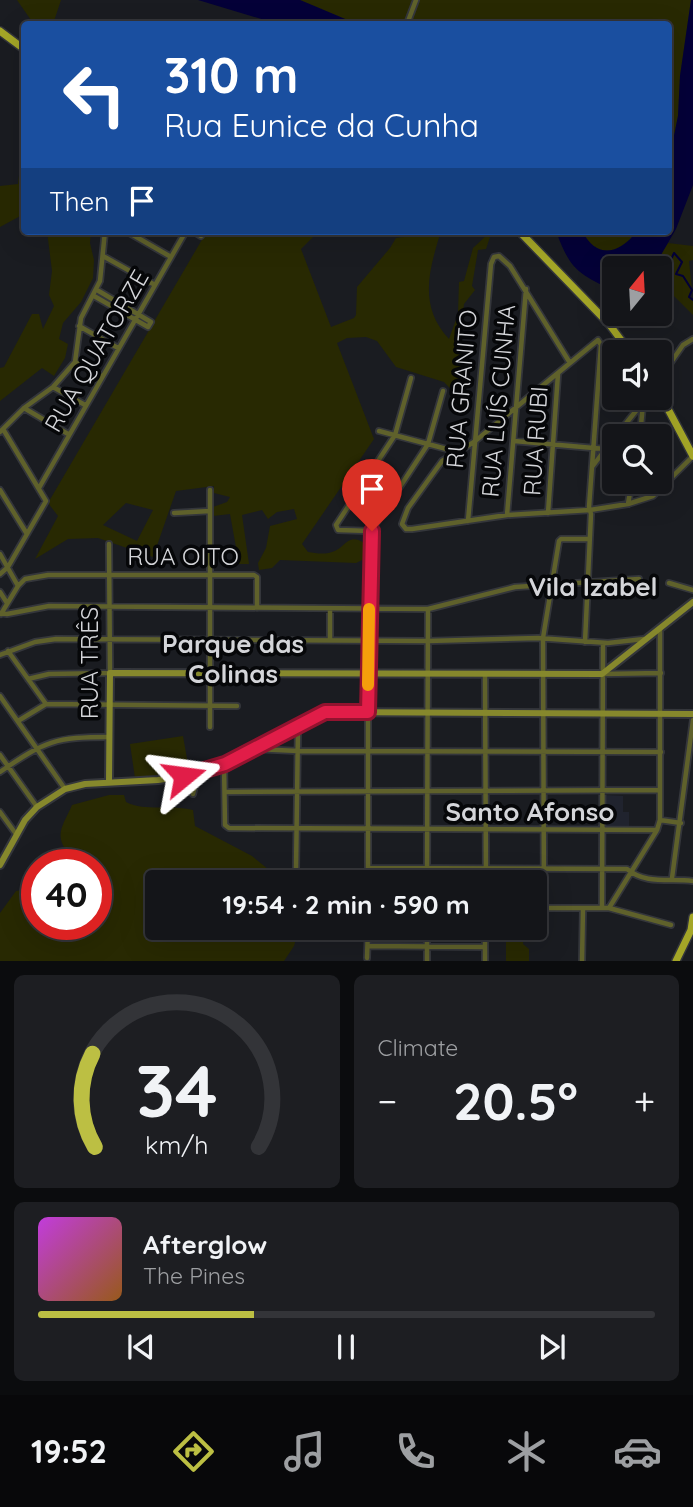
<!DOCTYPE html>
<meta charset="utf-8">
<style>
:root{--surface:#141519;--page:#1d1e22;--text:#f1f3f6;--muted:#9d9fa2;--line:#333438;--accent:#bcbf43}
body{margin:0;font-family:Quicksand,sans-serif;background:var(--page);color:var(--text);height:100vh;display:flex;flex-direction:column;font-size:26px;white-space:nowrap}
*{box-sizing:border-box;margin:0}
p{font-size:23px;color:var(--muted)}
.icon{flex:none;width:38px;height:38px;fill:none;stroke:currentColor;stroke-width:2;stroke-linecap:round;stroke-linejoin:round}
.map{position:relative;height:961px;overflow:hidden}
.sheet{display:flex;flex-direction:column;gap:14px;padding:14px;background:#0b0c0e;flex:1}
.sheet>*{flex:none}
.banner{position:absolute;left:21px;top:21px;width:651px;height:214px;border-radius:7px;box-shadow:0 7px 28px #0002,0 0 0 2px var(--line);background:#1a4fa0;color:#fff;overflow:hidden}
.needle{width:46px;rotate:18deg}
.fabs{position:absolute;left:602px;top:256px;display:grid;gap:14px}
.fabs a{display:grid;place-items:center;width:70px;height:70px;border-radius:7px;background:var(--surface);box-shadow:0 7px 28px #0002,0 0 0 2px var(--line);font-size:35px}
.speed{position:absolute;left:21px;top:849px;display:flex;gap:14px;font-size:35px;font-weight:700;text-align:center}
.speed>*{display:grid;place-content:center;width:91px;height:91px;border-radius:50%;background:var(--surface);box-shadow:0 7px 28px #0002,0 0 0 2px var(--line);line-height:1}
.speed .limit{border:10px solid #d22;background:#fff;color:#111}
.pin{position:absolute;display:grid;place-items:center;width:60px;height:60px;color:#fff;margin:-72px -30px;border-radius:50% 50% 50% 0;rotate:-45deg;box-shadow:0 0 7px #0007}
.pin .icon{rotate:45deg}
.me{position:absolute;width:77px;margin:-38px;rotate:74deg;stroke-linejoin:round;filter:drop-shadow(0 0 5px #0008)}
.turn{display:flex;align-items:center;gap:24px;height:147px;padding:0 28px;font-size:32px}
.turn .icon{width:91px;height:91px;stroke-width:2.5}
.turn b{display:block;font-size:49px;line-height:60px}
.then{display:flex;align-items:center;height:66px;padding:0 28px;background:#0003;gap:14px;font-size:26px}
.big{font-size:52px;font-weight:700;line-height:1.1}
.sheet .card{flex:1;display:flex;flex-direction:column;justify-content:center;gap:10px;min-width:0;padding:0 24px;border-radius:10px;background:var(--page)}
.sheet .dial{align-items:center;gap:0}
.dial svg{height:182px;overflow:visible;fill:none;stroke:var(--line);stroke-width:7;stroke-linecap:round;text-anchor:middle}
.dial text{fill:var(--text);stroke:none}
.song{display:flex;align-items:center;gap:21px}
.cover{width:84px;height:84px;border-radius:10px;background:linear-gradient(135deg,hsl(290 70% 55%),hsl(30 70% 35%))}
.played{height:7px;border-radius:4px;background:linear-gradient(90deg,var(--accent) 35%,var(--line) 35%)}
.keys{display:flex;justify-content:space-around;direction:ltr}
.heat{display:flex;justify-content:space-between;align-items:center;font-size:38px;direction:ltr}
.sheet .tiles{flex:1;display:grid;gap:14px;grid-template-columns:1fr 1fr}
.card:last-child{grid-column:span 2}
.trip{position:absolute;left:145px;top:870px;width:402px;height:70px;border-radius:7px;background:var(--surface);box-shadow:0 7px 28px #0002,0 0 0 2px var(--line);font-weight:700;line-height:70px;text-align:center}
.tab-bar{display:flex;height:112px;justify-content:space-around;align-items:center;background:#08080a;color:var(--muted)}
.tab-bar .icon{width:49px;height:49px}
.tab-bar .selected{color:var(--accent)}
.tab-bar b{font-size:32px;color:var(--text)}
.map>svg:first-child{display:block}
</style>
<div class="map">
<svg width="693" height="961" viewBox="0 0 693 961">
<rect width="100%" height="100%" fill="#1a1c21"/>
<path fill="#20232e" d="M605 795 623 796V812H629V829L607 828 605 826Z"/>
<path fill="#282902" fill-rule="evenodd" d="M17 0H61L53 24 33 23Z
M300 0H691L680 76 678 116 669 160 668 24H357Z
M19 175 24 177V214L0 227V186L18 184Z
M47 231H91L90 243 94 260 93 278 81 302 63 323 59 339 68 344 65 358 54 376 42 368 0 401V368L4 367 32 314H39L43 329 54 306 49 295 52 271Z
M207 231H319L301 249 331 327 354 318 356 315 357 287 390 248 396 238 404 237 409 231H441C429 270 418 306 449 339L458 314 459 282 464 281 473 248 487 235 490 237 486 249 478 250 472 286 475 290 464 304 459 344 465 367 462 401 444 382 396 367 377 341 366 337 347 338 337 343 374 439 302 544 308 552C315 553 324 555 332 552 345 549 347 532 364 543V559L356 563 280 560 272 568 259 570 258 563 266 548 270 526 297 519 294 509 277 512 268 519 262 510 242 515 249 564H239L230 514 213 516V507L227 502 230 497 214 493V486L176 491 153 557 98 538 68 539 35 559 58 516 48 503ZM126 503 153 510 137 541 103 525Z
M582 231H637C620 254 597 260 582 231Z
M668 243 693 246V260L689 261 692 290 690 296 693 300V315L669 291 660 298V268H652Z
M183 736 189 770 135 778 130 744Z
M109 795H124L126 802C146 812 170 804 193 810L195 826 252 856 284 882H158V928H299L294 946 284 961H0V913L16 891 37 887V924H96V864H65L69 854C53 835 63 826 72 805Z
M506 929H524L523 944 529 949V961H506Z"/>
<path fill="#040038" d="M198 0H300L357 24H278Z
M691 0H693V185L676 229 654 267 614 268V287L611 289C577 274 569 267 556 231H582C597 260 620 254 637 231H668L669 160 678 116 680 76Z"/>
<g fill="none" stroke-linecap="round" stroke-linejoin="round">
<path stroke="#040038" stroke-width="2" d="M660 275H664L674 253 682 262 676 274 683 276 692 290 689 297 693 300"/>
<g stroke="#34363b" stroke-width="8">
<path id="street" d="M407 24 416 0
M126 231 171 257
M193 231 201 236
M103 256 155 285
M97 290 151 322
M94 296 148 327 151 322
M79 326 118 348
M75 362 101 376
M660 378 683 345 693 339
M53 387 85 405
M24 408 68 434
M379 431 454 451
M0 432 24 408 53 387 75 362 81 318 100 281 105 231
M616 436 647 397
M640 436 643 404
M514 441 605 449
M592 467 614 438
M39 488 186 231
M0 490 27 534
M210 490V727
M628 504 632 481
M174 513 210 511
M548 513 558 374
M507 515 526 289
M468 521 491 264 494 257 499 256 510 266 570 363
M371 531 338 530 336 525 395 435 411 378
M371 531 428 444 443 391
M0 554 18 586
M0 574 8 567 46 501 3 429
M669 583 693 590
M0 592 7 603
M330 609V640
M1 613 7 614 49 606 428 609 515 587 639 579
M1 614 18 586 25 579 48 575H254L257 577V608
M585 642 591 514 589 507 601 345 598 340 474 442 442 461 408 508 402 524 406 529H412L507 515 590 510 628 504 653 496 693 456
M8 651 46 704
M0 655 35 642 56 639 428 641 538 638 608 643 644 639
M485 674 486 882
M602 674 661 673
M28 679 49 674 110 673 109 544
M0 696 65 789
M18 721 46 704 237 706
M256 749 298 751 661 752
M0 755 37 807
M224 764 225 825 229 828 657 830
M0 772C45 741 55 737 110 737
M225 792 660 790
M193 794 198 774
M0 812 16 834
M660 820 681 823
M368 868 627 869C646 885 670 878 693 881
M296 871 298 727
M672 878 693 720
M368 882V712L371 531
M427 882 428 609
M536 908H609L671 925
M544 908 543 638 559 541 561 539H588
M602 908 603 643
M609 908 657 830 660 820V628
M427 928V961
M368 946 485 947
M367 958 368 928
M485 961V928
M582 961 583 908"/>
</g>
<g stroke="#34363b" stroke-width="10">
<path id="secondary" d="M109 782 110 673 602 674 693 602
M0 865 25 820 37 807 65 789 85 784 158 780 198 774 224 764 325 712 693 714"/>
</g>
<g stroke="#34363b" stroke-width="10">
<path id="primary" d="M0 31 24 49
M519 231 609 324 630 352
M660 394 693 456
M676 961 691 930 693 917"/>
</g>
<use href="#street" stroke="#5f612b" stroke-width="4.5"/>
<use href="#secondary" stroke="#86882c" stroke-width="6"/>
<use href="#primary" stroke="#a4a627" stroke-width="7"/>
</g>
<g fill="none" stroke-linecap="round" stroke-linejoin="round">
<g stroke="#92132f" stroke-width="18">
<path id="route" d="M184 776 225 764 325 712H368L372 531"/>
</g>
<use href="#route" stroke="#e11d48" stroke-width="12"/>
<path stroke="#f59e0b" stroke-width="12" d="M368 685 369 609"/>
</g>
<g text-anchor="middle" stroke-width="7" stroke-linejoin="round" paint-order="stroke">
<g font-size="24" fill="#d4d5d9" stroke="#060709">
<text transform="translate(97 351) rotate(-60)" y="8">RUA QUATORZE</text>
<text transform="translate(462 389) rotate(-85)" y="8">RUA GRANITO</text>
<text transform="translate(499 401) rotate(-85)" y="8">RUA LUÍS CUNHA</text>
<text transform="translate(536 441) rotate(-86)" y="8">RUA RUBI</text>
<text x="183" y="565">RUA OITO</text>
<text transform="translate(90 663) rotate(-90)" y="8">RUA TRÊS</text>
</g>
<g font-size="26" font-weight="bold" fill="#d4d5d9" stroke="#060709">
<text x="593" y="596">Vila Izabel</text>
<text x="233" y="653">Parque das<tspan x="233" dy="30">Colinas</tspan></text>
<text x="530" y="821">Santo Afonso</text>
</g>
</g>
</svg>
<div class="fabs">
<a><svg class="needle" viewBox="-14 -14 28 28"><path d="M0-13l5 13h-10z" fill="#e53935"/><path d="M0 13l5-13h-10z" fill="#9d9fa2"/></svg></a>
<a><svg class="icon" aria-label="sound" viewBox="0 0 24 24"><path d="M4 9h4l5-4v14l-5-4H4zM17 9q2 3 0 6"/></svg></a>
<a><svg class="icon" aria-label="search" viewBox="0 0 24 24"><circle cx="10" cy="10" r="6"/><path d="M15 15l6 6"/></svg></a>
</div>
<div class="speed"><div class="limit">40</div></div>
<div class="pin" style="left:372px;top:531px;background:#d93025"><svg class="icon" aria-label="arrive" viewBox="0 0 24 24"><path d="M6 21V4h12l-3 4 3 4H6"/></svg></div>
<svg class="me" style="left:184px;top:776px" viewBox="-20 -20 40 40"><path d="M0-17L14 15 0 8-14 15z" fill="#e11d48" stroke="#fff" stroke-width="4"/></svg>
<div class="trip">19:54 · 2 min · 590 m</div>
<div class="banner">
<div class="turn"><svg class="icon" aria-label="left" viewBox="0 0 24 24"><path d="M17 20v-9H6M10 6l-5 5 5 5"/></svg><div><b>310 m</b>Rua Eunice da Cunha</div></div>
<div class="then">Then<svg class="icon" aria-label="arrive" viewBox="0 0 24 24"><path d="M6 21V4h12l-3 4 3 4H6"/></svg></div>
</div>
</div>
<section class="sheet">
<div class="tiles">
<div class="card dial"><svg viewBox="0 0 100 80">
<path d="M14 69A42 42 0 1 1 86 69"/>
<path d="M14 69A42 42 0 0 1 13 28" stroke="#bcbf43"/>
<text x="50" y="56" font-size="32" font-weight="700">34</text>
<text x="50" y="72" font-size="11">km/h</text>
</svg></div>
<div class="card"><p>Climate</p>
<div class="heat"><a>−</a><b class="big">20.5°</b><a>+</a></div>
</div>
<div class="card">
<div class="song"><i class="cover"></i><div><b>Afterglow</b><p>The Pines</p></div></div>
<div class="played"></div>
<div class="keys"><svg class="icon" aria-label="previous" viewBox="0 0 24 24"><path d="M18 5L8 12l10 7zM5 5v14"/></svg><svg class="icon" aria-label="pause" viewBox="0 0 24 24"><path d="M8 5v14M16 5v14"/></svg><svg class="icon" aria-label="next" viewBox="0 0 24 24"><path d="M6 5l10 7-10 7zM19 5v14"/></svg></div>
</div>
</div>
</section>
<nav class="tab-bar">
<b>19:52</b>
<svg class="icon selected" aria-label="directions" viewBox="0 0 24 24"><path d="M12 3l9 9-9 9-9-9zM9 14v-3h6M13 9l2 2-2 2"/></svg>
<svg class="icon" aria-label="music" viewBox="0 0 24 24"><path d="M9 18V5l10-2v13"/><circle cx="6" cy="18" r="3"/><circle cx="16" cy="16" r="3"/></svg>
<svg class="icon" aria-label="phone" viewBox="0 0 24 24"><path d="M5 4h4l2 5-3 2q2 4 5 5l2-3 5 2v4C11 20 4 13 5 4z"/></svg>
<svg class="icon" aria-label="climate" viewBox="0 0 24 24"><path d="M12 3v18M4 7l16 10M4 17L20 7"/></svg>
<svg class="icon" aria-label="car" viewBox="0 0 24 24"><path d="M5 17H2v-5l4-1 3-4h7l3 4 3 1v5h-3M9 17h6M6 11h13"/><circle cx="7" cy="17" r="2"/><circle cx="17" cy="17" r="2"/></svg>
</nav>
